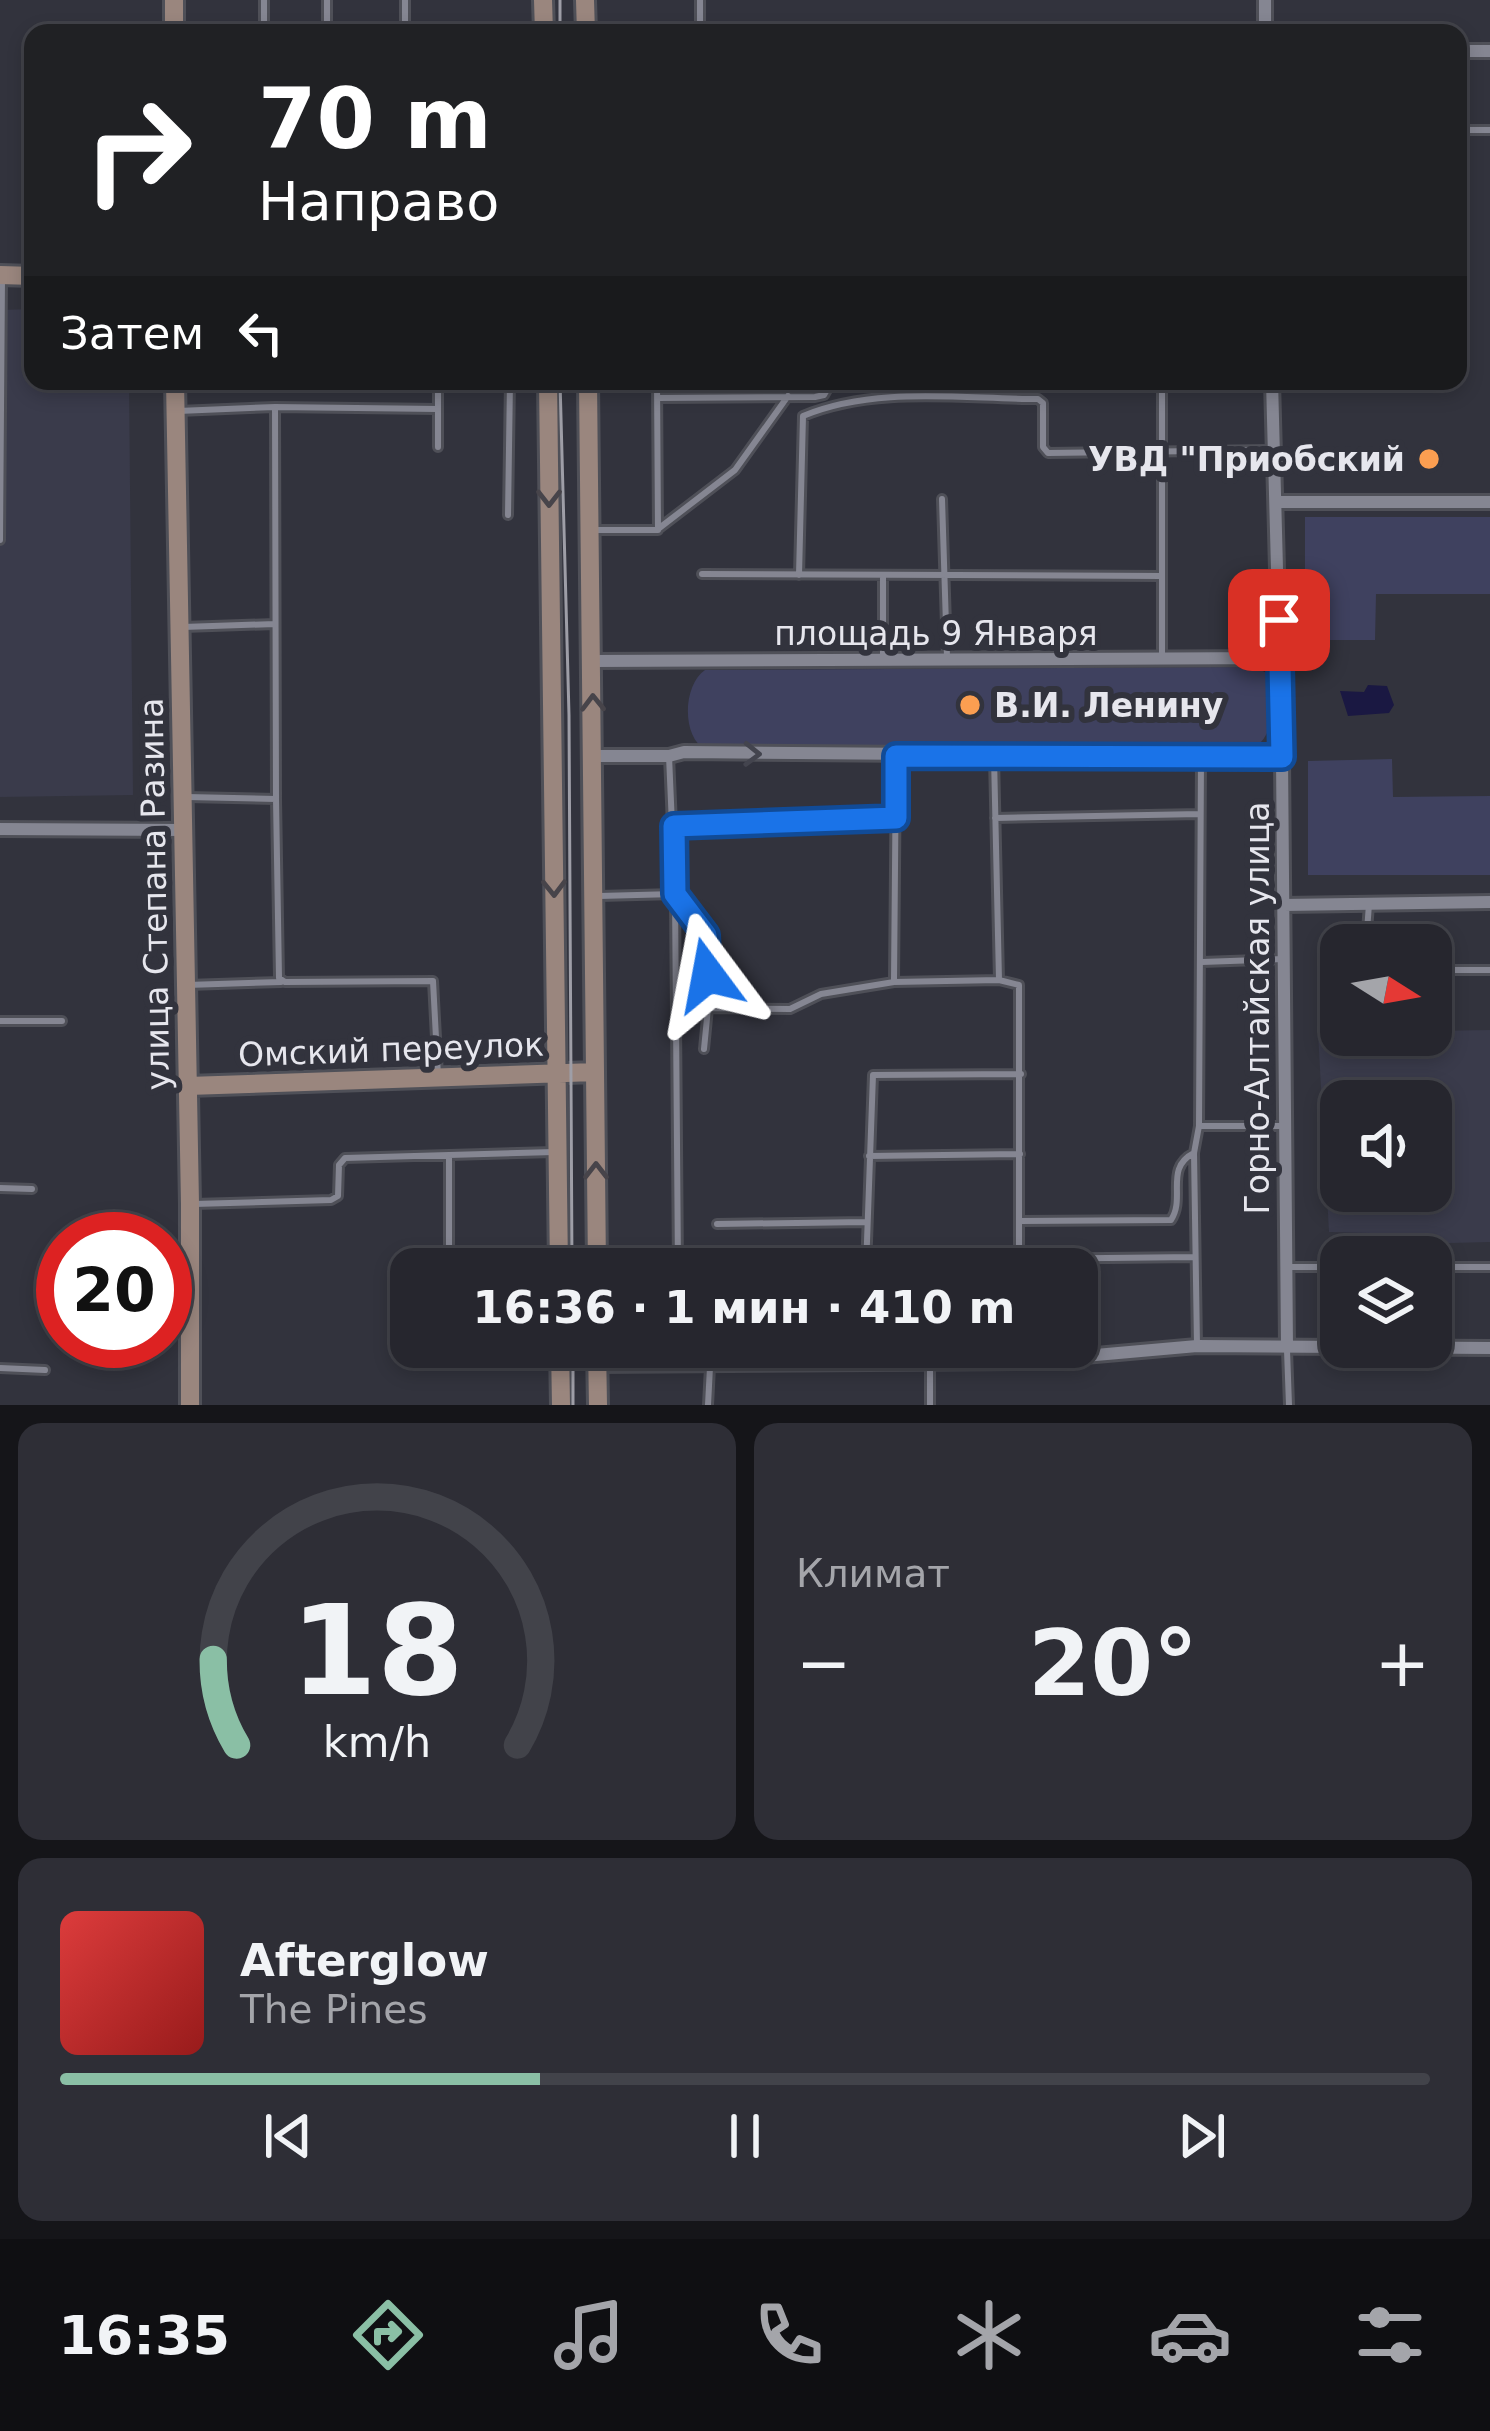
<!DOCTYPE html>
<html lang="ru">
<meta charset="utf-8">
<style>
:root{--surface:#26262e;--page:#2e2e36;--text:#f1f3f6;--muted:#a4a5aa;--line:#42434a;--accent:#8abfa5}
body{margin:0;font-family:"DejaVu Sans",sans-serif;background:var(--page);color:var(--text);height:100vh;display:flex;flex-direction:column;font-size:45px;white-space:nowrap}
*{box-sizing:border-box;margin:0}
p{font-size:39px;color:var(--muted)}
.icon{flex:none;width:66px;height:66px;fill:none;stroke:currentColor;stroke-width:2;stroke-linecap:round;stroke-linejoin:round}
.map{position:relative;height:1405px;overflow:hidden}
.drawer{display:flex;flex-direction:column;gap:18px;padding:18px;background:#151519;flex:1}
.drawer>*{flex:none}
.top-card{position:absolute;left:24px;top:24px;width:1443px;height:366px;border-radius:24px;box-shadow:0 6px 18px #0003,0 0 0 3px var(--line);background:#202124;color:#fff;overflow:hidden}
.needle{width:78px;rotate:101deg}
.fabs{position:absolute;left:1320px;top:924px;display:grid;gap:24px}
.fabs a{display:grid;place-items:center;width:132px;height:132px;border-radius:24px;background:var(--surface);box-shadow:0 6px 18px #0003,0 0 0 3px var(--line);font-size:60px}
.speed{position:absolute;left:36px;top:1212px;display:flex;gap:24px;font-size:60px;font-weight:700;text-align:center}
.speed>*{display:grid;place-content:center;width:156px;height:156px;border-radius:50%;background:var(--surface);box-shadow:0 6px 18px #0003,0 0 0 3px var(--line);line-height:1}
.speed .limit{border:18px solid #d22;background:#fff;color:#111}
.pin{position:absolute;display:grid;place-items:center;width:102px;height:102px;color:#fff;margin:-51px;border-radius:24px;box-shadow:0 6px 18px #0006}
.me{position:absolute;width:132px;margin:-66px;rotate:347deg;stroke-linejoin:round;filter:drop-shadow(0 0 9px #0008)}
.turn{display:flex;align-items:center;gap:42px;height:252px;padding:0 36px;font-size:54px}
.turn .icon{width:156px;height:156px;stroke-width:2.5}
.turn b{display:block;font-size:84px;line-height:102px}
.then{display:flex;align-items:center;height:114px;padding:0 36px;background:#0003;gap:24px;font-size:45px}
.big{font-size:90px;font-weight:600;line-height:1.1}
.drawer .widget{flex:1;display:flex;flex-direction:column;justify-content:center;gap:18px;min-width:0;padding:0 42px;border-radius:24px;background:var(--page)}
.drawer .dial{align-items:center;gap:0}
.dial svg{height:312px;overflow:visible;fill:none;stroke:var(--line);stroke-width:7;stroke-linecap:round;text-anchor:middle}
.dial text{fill:var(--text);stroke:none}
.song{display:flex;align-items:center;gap:36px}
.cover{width:144px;height:144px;border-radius:18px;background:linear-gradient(135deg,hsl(0 70% 55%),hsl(0 70% 35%))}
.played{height:12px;border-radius:6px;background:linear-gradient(90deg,var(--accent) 35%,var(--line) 35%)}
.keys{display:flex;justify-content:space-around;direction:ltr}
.heat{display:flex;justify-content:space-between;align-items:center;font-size:66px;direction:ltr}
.drawer .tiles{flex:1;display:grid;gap:18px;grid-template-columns:1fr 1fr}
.widget:last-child{grid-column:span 2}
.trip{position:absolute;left:390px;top:1248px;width:708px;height:120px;border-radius:24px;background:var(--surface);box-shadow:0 6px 18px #0003,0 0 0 3px var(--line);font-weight:600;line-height:120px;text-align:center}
.menu{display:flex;height:192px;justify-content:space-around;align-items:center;background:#0f0f12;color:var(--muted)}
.menu .icon{width:84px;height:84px}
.menu .on{color:var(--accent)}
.menu b{font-size:54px;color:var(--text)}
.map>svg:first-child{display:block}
</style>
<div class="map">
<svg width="1490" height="1405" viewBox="0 0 1490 1405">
<rect width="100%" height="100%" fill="#32333d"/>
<path fill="#3a3b4b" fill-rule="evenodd" d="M33 309V381H129L133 795 0 797V310Z
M1490 1030V1242L1371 1245 1370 1233 1329 1232 1318 1033 1431 1035V1031ZM1341 1101H1431V1191H1341Z"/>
<path fill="#3f415f" d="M1305 517H1490V594H1376L1375 640H1305Z
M1254 667 1267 673C1274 693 1276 726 1261 742L1253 744 706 750C681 737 683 685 705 670Z
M1392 759 1393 797 1490 796V875H1308V761Z"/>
<path fill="#1a1842" d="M1368 685 1387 686 1394 705 1389 713 1348 716 1340 691 1364 692Z"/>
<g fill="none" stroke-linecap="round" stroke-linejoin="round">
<g stroke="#4f5058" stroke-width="12">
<path id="lane" d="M264 0V33
M700 0V33
M327 33V0
M405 33V0
M1458 130H1490
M1162 381V658
M658 398 815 397 824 395 832 381
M275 407 276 799
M178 411 275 407 438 409
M438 447V381
M942 499 947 657
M508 515 510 381
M658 529 735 470 788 396
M594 530H658L657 381
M0 540 2 278
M702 574 1162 576
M799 575 803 416C875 386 960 399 1038 399L1043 403V447L1048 453 1273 450
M183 627 275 624
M883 656V576
M669 756 675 894 678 1269
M994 757 999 980 1019 985V1269
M187 797 276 799 279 978 285 982 433 981 438 1076
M995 818 1200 814
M673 826 896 818
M599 896 675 894 706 935 708 1008
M1366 945 1369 904
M1202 962 1283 959
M1431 970H1490
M894 981 896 756
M187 985 281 982
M0 1021H62
M704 1049 708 1008 790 1009 821 994 894 982 999 980
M1199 1126H1285
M869 1156 1020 1154
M0 1188 32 1189
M194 1204 331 1200 338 1196 339 1165 345 1158 554 1152
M1020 1221 1171 1220C1186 1198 1164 1168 1194 1153
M717 1224 866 1222
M678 1258 867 1256
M1019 1259 1195 1257
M1286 1267H1341
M1431 1267H1490
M449 1269V1155
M866 1269 873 1075 1021 1074
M1197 1345 1194 1153 1199 1126 1201 759
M1287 1350 1289 1405
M449 1356V1347
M930 1362V1405
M0 1368 45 1370
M708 1405 710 1367"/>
</g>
<g stroke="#4f5058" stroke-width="18">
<path id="street" d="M1265 0V33
M1458 51H1490
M1272 381 1282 757 1287 1347
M1277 502H1490
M593 661 1280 658
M594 756H669L684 752 1282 757
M0 829 184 830
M1283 905 1490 902
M598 1365 1017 1362 1197 1346 1490 1348"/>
</g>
<g stroke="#4f5058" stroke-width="24">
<path id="secondary" d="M174 0V33
M543 0 544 33
M585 0 586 33
M0 275 33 276
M175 381 190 1204V1405
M548 381 559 1269
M588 381 597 1269
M188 1086 595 1072
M560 1347 561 1405
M597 1347 598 1405"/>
</g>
<use href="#lane" stroke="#858692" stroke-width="6"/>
<use href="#street" stroke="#858692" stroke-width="12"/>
<use href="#secondary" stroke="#9a867e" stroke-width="18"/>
<path stroke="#9e9ea7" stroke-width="3" d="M560 0V33
M560 381 569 715 572 1269
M573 1347V1405"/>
</g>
<defs><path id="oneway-chevron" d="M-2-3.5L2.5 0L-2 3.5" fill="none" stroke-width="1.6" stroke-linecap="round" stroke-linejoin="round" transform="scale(3)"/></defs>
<g stroke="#47444a">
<use href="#oneway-chevron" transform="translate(549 498) rotate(90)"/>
<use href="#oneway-chevron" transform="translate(593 703) rotate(-91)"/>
<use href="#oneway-chevron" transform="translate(554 888) rotate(89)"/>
<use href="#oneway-chevron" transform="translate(596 1171) rotate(-90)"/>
</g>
<use stroke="#43444e" href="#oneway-chevron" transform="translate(752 754) rotate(1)"/>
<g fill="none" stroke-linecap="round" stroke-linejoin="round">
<g stroke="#114b97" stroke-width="30">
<path id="route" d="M708 975 706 935 675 894 674 826 896 818V756L1282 757 1279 620"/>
</g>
<use href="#route" stroke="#1a73e8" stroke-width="21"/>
</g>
<g fill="#fb9e51" stroke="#32333d" stroke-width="4.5">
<circle cx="1429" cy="459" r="12"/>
<circle cx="970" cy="705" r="12"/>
</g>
<g text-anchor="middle" stroke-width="12" stroke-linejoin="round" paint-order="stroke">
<g font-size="33" font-weight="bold" fill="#e6e6ed" stroke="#32333d" text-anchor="end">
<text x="1405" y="471">УВД "Приобский</text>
<text x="994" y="717" text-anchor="start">В.И. Ленину</text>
</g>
<g font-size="33" fill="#e6e6ed" stroke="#32333d">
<text x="936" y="645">площадь 9 Января</text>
<text transform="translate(154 894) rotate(-91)" y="12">улица Степана Разина</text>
<text transform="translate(1257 1008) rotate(-90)" y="12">Горно-Алтайская улица</text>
<text transform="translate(391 1049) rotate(-2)" y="12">Омский переулок</text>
</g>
</g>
</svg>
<div class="fabs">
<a><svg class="needle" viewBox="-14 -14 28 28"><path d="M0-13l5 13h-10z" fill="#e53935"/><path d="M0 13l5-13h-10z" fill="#a4a5aa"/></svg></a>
<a><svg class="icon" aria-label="sound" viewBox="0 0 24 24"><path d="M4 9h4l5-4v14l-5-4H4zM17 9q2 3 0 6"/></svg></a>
<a><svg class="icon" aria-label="layers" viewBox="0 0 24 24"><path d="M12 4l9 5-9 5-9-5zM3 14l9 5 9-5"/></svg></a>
</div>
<div class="speed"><div class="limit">20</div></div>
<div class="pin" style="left:1279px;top:620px;background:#d93025"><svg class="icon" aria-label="arrive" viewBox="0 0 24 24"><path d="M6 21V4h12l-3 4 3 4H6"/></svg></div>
<svg class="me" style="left:708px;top:975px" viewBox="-20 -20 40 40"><path d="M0-17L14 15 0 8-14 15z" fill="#1a73e8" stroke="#fff" stroke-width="4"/></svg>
<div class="trip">16:36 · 1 мин · 410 m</div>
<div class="top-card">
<div class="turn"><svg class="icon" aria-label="right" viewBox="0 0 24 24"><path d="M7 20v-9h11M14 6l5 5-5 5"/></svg><div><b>70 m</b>Направо</div></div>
<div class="then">Затем<svg class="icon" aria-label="left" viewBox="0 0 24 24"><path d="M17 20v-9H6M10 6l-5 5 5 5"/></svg></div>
</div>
</div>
<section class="drawer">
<div class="tiles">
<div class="widget dial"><svg viewBox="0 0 100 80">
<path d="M14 69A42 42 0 1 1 86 69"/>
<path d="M14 69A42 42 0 0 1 8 47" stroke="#8abfa5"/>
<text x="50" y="56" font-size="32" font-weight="700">18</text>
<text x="50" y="72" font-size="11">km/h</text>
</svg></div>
<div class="widget"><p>Климат</p>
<div class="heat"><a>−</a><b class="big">20°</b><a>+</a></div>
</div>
<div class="widget">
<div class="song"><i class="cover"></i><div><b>Afterglow</b><p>The Pines</p></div></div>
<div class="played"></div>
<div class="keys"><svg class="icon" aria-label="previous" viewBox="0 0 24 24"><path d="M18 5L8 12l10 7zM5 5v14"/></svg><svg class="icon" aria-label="pause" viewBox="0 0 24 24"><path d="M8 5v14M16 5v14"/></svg><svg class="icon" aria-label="next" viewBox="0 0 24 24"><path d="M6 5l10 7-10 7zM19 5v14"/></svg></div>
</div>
</div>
</section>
<nav class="menu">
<b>16:35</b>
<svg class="icon on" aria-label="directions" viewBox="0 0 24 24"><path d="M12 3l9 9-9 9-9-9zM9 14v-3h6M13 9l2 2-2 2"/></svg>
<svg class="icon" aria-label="music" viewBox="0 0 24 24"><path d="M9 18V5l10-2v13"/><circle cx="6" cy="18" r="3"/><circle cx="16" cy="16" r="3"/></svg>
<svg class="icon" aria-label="phone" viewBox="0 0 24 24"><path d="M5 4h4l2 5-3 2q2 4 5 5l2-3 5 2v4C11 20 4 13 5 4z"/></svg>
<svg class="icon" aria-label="climate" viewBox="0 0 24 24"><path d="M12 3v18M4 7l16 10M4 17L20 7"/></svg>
<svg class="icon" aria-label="car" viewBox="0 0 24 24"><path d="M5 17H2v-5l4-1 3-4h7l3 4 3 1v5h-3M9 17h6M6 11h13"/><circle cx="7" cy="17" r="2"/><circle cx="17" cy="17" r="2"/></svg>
<svg class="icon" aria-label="filters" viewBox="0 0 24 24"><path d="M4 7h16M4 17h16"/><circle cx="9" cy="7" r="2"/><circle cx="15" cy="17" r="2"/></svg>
</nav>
